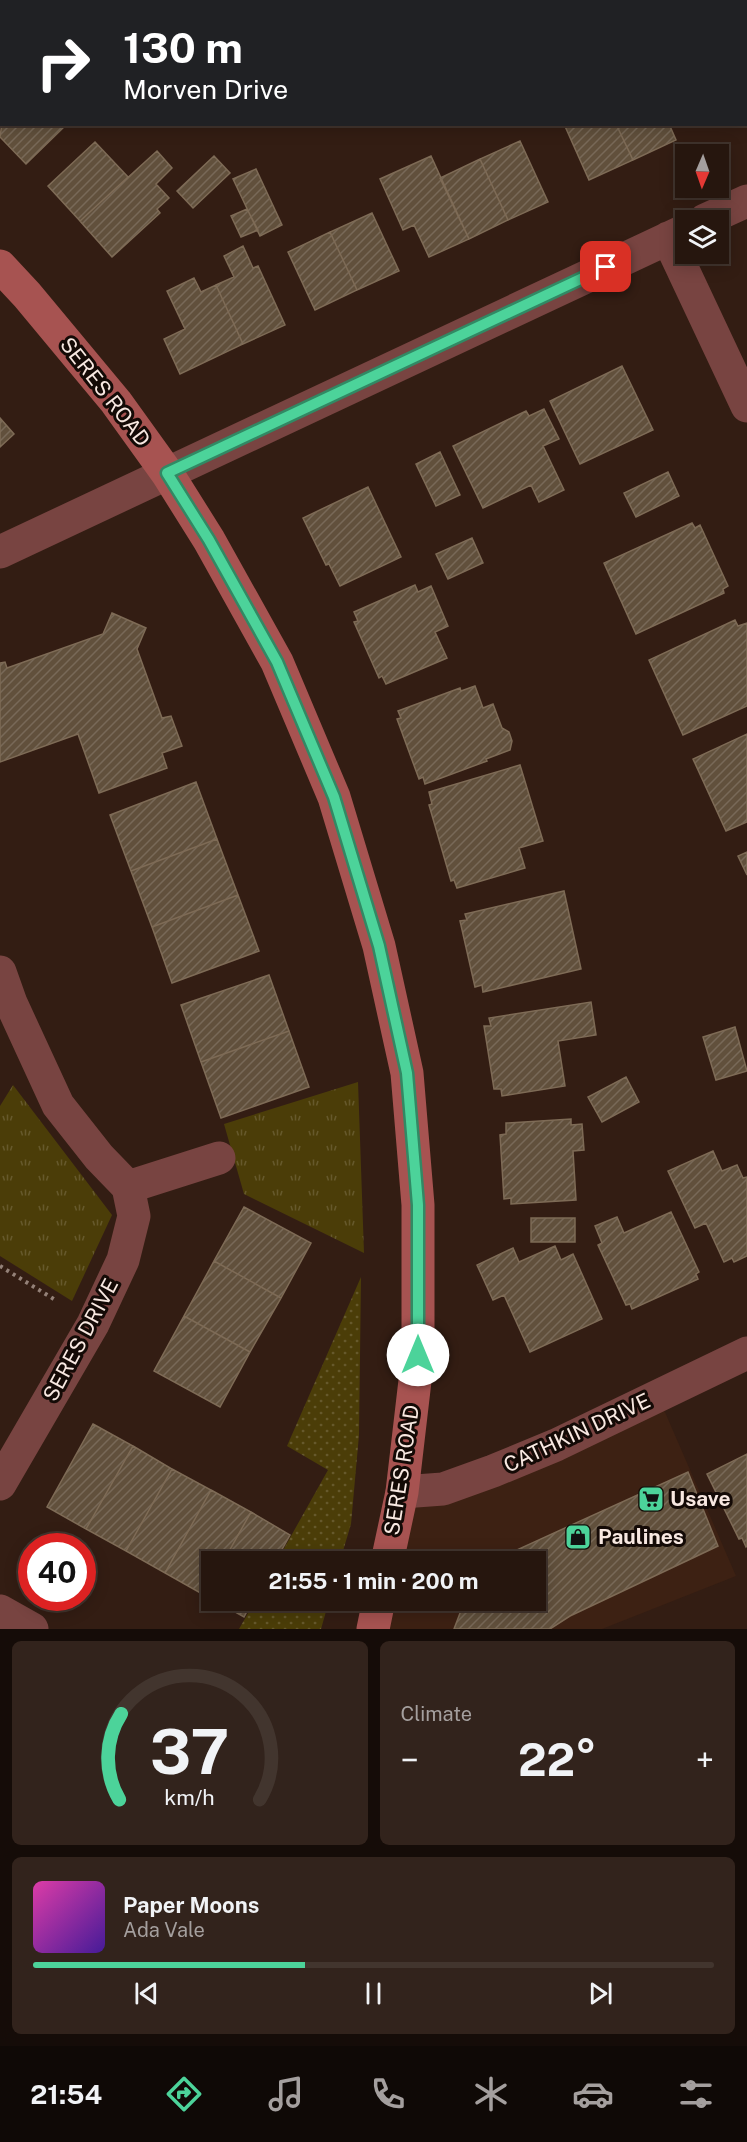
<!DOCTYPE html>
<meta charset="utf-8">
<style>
:root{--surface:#26160e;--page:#32231c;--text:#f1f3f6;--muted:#a49f9e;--line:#42352e;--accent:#4cd39a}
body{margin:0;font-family:"Public Sans",sans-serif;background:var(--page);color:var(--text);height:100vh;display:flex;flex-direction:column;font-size:22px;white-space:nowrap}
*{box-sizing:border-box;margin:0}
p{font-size:20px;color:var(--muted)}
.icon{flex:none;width:33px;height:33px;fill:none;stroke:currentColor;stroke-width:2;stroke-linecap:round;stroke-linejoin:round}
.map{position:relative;height:1629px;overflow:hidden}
.details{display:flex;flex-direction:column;gap:12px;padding:12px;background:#150c08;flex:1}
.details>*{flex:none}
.guide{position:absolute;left:0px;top:0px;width:747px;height:126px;box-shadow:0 3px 15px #0003,0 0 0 2px var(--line);background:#202124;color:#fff;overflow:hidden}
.needle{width:39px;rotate:182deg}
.controls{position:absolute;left:675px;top:144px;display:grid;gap:12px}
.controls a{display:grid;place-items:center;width:54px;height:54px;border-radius:0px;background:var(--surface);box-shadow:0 3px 15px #0003,0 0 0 2px var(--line);font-size:30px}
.speed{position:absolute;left:18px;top:1533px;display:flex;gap:12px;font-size:30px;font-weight:700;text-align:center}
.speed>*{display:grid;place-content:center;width:78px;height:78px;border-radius:50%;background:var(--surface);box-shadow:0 3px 15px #0003,0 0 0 2px var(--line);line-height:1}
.speed .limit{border:9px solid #d22;background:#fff;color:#111}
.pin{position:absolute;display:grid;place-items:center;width:51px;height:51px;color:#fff;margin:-26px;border-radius:12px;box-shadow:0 3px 9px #0006}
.me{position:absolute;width:66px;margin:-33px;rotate:0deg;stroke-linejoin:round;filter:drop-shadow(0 0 4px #0008)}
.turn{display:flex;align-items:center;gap:21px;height:126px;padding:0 24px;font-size:27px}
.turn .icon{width:78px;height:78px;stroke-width:2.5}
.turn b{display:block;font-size:42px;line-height:51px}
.big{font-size:45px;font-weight:700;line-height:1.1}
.details .card{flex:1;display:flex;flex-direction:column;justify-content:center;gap:9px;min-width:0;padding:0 21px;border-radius:9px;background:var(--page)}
.details .dial{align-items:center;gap:0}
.dial svg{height:156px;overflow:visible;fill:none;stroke:var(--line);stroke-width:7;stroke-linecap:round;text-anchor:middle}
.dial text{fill:var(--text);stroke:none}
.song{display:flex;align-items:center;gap:18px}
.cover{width:72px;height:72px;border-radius:9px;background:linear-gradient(135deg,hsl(320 70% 55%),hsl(260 70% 35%))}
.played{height:6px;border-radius:3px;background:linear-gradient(90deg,var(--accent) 40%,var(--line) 40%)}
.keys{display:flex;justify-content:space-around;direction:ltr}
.heat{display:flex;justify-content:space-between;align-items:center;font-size:33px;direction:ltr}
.details .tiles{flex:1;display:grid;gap:12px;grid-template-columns:1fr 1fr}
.card:last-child{grid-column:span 2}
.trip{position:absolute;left:201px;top:1551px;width:345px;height:60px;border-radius:0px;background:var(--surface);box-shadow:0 3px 15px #0003,0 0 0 2px var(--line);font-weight:700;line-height:60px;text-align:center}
.dock{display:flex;height:96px;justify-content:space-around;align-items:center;background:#0f0906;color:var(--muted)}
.dock .icon{width:42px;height:42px}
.dock .selected{color:var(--accent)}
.dock b{font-size:27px;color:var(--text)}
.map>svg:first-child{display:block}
</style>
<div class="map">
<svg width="747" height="1629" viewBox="0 0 747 1629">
<defs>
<pattern id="grass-dots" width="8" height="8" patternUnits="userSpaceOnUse" patternTransform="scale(1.5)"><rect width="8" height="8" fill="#4b3d08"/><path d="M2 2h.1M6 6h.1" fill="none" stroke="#66592c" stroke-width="1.8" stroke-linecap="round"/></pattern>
<pattern id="park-tufts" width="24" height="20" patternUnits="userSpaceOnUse" patternTransform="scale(1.5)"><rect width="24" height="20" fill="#4b3d08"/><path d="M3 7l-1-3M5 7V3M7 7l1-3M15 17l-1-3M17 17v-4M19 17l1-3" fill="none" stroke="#66592c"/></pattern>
<pattern id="building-hatch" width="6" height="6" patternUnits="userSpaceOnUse" patternTransform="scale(1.5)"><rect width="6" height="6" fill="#61503c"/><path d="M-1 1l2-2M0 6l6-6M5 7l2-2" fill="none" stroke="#786958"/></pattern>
</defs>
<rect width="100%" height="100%" fill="#331d13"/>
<path fill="#3d2113" d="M658 1396 736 1576 602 1629H372L379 1601 536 1600V1562L387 1561 402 1492Z"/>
<path fill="url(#grass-dots)" d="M361 1277 359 1435 351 1524 340 1561H277L328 1470 287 1446Z
M255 1601V1600L329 1601 321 1629H239Z"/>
<path fill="url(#park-tufts)" d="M358 1082 364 1253 244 1194 224 1124Z
M13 1085 112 1215 72 1301 0 1256V1106Z"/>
<path fill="url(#building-hatch)" stroke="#7e6b56" stroke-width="1.5" d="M747 22V90L746 86Z
M2 56V123L0 124V58Z
M2 123V124H67L26 164 0 137Z
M564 124H616L633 160 589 180Z
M616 124H669L676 140 633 160Z
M520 141 548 202 508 220 480 159Z
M95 142 128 177 80 221 48 186Z
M157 151 172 168 156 184 169 198 157 209 160 213 112 257 80 221Z
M214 156 230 173 193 208 177 191Z
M431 156 469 239 429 257 414 225 403 230 380 179Z
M480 159 508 220 469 239 440 178Z
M256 169 282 225 260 236 233 179Z
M247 209 258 230 241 237 231 216Z
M372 213 399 271 357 290 330 232Z
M330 232 357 290 315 310 288 252Z
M243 246 253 268 258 266 285 325 243 344 216 285 234 277 224 256Z
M194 278 201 292 216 285 243 344 180 374 164 339 185 329 167 291Z
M622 366 653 430 580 464 550 401Z
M544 409 559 439 543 446 564 490 539 502 531 485 483 508 453 446 526 411 529 416Z
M0 418 14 434 0 447Z
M440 452 460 495 436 506 416 464Z
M668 472 679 496 636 517 624 493Z
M368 487 401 557 340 586 329 564 326 565 303 518Z
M692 523 695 528 700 525 728 586 723 589 724 593 636 634 604 563Z
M472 538 483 563 448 579 436 554Z
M415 585 418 592 431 586 448 626 435 632 447 658 386 684 382 676 379 678 354 622 358 621 354 612Z
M112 613 146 628 137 649 162 718 171 716 182 746 162 753 167 768 99 793 78 734 0 762V663L5 662 7 668 103 634Z
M735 620 738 626 747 623V706L683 735 649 660Z
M475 686 483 708 493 704 502 728 509 732 512 741 510 750 486 759 487 761 425 784 423 777 419 779 397 719 401 718 398 711 460 688 461 691Z
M747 734V822L726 831 693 759Z
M520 765 543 841 519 848 525 868 457 888 454 880 451 881 429 805 432 804 429 792Z
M196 782 217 839 131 871 110 815Z
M217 839 238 895 152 927 131 871Z
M747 852V875L738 856Z
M564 891 581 969 483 992 482 985 475 987 460 921 467 920 465 914Z
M238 895 259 951 172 983 152 927Z
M269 975 289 1031 201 1062 181 1005Z
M591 1002 596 1035 558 1041 565 1086 502 1096 501 1089H494L484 1026H491L489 1018Z
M735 1027 747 1071 716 1080 703 1037Z
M289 1031 309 1087 221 1118 201 1062Z
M626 1077 639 1102 602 1122 588 1097Z
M571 1119V1125L582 1124 584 1150 573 1151 576 1200 511 1204V1198L504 1199 500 1135 506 1134V1123Z
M713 1151 722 1171 737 1165 743 1178 747 1177V1256L734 1262 732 1258 724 1262 706 1223 695 1228 668 1171Z
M244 1207 311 1243 281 1298 214 1261Z
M671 1212 699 1272 696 1274 698 1279 632 1309 630 1304 626 1305 598 1245 602 1243 595 1226 617 1217 624 1233Z
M531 1218H575V1242H531Z
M555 1246 561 1260 573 1254 602 1319 530 1352 504 1295 493 1300 477 1265 513 1248 519 1262Z
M214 1261 281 1298 250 1352 184 1316Z
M184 1316 250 1352 220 1407 154 1371Z
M93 1424 133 1446 86 1529 47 1507Z
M133 1446 172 1469 126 1551 86 1529Z
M747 1454V1546L746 1547 742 1538 739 1539 707 1474Z
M172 1469 211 1490 165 1573 126 1551Z
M688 1472 718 1546 570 1616 550 1629H454L465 1600H536V1562H502L510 1553Z
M211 1490 251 1512 223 1562H212V1583L204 1595 165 1573Z
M251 1512 290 1535 275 1562H223Z
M212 1583V1599L204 1595Z
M214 1600H253L244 1617Z"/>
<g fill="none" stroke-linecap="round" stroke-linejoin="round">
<path stroke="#948178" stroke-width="4" stroke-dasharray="3 4.5" stroke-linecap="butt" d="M0 1266 57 1301"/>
<path stroke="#784441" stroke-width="33" d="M705 220 747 201
M668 238 747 406
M0 552 686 230
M0 972 11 1003 58 1105 99 1157 128 1187 134 1216 123 1260 93 1324 0 1484
M128 1187 219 1158
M402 1492 443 1489 493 1471 556 1445 747 1353
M0 1611 32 1629"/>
<path stroke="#a75351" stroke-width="33" d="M0 266 27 295 116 402 167 473 209 540 277 662 334 797 379 946 407 1073 418 1205V1355L402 1492 387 1562
M373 1629 379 1600"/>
</g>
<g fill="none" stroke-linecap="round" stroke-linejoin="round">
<g stroke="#318964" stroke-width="15">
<path id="route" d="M418 1355V1205L407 1073 379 946 334 797 277 662 209 540 167 473 606 267"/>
</g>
<use href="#route" stroke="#4cd39a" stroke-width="10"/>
</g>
<defs>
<g id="supermarket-square" transform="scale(1.35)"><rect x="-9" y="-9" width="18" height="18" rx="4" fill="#4cd39a" stroke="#140a06"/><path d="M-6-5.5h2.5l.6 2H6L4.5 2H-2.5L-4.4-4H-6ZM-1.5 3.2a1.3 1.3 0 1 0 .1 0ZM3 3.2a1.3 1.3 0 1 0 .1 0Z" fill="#111"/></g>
<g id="shop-square" transform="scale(1.35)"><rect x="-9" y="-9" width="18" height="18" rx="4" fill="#4cd39a" stroke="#140a06"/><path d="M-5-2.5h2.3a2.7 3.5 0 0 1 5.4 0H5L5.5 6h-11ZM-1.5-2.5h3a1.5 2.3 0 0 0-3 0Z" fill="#111"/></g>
</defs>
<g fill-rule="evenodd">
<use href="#supermarket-square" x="651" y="1499"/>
<use href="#shop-square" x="578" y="1537"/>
</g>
<g text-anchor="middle" stroke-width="6" stroke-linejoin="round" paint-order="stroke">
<g font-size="21" fill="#f8e8e1" stroke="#140a06">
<text transform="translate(105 392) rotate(52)" y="7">SERES ROAD</text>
<text transform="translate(81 1340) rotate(-62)" y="7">SERES DRIVE</text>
<text transform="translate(577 1433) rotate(-25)" y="7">CATHKIN DRIVE</text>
<text transform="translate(402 1470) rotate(-81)" y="7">SERES ROAD</text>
</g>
<g font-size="21" font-weight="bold" fill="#f8e8e1" stroke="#140a06" text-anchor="start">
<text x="670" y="1506">Usave</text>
<text x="598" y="1544">Paulines</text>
</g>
</g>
</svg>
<div class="controls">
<a><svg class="needle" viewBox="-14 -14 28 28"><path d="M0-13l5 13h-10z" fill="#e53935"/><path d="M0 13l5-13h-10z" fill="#a49f9e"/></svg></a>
<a><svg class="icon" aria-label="layers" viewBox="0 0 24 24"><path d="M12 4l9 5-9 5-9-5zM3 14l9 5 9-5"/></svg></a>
</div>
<div class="speed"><div class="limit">40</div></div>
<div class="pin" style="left:606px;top:267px;background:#d93025"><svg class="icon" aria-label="arrive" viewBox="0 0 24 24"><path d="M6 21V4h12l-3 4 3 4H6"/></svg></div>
<svg class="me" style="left:418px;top:1355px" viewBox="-20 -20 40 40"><circle r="19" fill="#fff"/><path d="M0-13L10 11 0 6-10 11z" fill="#4cd39a"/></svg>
<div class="trip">21:55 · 1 min · 200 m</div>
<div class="guide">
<div class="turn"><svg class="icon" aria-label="right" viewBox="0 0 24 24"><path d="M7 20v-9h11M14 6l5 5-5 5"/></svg><div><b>130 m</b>Morven Drive</div></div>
</div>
</div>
<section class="details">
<div class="tiles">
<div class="card dial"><svg viewBox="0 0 100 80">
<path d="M14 69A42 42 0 1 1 86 69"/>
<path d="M14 69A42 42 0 0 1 15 25" stroke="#4cd39a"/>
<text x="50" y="56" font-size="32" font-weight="700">37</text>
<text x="50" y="72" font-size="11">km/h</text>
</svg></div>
<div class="card"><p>Climate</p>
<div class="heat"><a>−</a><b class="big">22°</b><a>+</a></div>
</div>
<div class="card">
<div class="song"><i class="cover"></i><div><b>Paper Moons</b><p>Ada Vale</p></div></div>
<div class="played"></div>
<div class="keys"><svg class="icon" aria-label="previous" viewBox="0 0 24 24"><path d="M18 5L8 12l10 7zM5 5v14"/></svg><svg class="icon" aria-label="pause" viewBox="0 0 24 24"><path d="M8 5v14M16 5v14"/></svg><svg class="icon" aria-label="next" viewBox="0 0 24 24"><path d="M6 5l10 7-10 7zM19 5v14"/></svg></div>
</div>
</div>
</section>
<nav class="dock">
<b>21:54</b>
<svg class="icon selected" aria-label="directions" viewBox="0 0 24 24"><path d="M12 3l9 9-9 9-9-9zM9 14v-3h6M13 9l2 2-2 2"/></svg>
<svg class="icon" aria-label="music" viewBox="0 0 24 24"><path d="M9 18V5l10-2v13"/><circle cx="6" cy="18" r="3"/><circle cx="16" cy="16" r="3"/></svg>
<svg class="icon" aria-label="phone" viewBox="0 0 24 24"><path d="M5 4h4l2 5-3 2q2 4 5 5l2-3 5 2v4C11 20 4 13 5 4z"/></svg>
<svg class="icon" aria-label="climate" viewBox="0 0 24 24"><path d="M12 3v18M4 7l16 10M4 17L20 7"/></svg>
<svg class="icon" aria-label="car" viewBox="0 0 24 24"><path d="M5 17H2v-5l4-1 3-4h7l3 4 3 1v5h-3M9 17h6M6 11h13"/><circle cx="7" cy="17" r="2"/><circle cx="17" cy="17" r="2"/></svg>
<svg class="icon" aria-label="filters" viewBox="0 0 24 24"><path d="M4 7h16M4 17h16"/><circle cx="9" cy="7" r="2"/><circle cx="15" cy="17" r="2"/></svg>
</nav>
